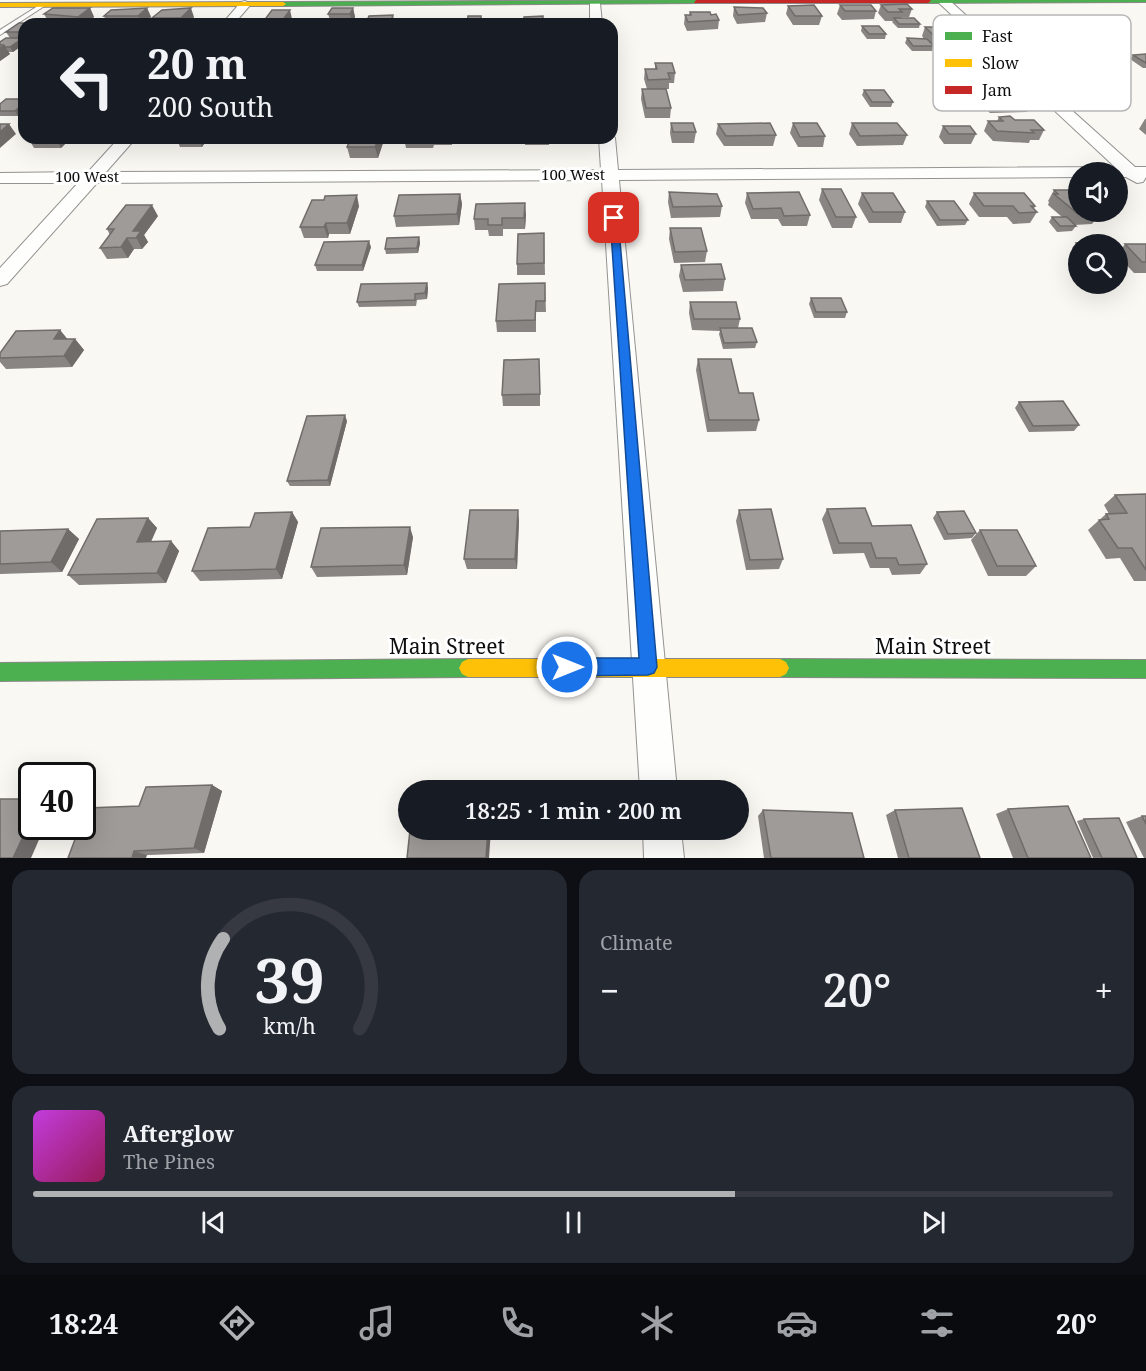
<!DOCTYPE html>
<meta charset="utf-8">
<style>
:root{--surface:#171b24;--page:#242831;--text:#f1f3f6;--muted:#9ea1a6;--line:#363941;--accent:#b0b1b2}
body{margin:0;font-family:"Noto Serif",serif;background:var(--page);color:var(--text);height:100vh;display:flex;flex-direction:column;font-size:22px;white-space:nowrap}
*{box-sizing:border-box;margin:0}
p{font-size:20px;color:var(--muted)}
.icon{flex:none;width:33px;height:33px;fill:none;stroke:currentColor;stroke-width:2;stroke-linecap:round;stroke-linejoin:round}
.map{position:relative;height:858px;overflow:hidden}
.side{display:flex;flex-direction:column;gap:12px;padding:12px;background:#0d0f14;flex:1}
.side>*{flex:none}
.top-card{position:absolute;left:18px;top:18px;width:600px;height:126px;border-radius:18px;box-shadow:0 6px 24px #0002;background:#171b24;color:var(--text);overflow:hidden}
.fabs{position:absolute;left:1068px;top:162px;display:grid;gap:12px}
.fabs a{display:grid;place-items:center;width:60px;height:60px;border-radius:50%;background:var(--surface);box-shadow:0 6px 24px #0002;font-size:30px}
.speed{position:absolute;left:18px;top:762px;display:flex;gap:12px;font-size:30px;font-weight:700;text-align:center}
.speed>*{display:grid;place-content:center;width:78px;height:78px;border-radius:50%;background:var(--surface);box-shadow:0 6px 24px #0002;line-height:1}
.speed .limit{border:3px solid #111;border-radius:9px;background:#fff;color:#111}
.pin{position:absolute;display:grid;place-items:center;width:51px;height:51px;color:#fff;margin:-26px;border-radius:12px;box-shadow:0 3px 9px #0006}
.me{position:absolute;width:66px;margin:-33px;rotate:90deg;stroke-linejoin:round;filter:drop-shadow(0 0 4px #0008)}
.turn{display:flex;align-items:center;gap:21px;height:126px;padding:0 30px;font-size:27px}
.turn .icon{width:78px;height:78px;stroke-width:2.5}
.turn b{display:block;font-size:42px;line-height:51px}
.big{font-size:45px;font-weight:600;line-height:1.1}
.side .widget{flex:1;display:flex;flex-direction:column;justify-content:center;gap:9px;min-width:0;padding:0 21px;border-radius:18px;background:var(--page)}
.side .dial{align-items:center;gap:0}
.dial svg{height:156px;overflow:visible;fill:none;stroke:var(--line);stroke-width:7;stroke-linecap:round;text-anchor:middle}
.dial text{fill:var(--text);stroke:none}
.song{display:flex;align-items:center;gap:18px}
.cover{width:72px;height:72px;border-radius:9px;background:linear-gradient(135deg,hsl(290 70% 55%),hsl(330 70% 35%))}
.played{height:6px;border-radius:3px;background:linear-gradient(90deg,var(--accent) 65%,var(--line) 65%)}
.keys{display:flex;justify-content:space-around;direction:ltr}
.heat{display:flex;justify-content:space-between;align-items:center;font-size:33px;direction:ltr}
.side .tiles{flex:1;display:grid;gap:12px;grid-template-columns:1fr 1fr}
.widget:last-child{grid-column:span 2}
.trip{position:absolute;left:398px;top:780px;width:351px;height:60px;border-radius:30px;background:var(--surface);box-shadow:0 6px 24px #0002;font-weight:600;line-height:60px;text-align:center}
.tab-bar{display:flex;height:96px;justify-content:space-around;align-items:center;background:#090b0e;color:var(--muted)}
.tab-bar .icon{width:42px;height:42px}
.tab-bar .selected{color:var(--accent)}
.tab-bar b{font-size:27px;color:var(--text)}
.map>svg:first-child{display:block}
</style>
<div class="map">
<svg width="1146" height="858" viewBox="0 0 1146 858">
<rect width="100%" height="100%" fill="#faf8f3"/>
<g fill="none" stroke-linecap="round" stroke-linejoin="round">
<g stroke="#949391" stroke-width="2">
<path id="lane" d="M41 4 46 5 0 35V30Z"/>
</g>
<g stroke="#949391" stroke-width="2">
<path id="street" d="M938 0H949L1135 167H1146V177L1143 182 1137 183 1126 177H1118V172H1078V177L619 180 677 790H640L602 180 97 183 7 284 0 286V268L78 183H0V173L88 172 119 138H136L106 172 601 170 599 138H612V134L615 138 618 170 1115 167 939 3Z
M245 1 251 4 234 24H222L241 2Z
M590 1H598L600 3 602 24H590Z
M643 830H681L684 858H644Z"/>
</g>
<g stroke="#8b8a88" stroke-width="2">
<path id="fast" d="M696 0 698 3 283 6 280 4 283 2Z
M926 0H1146V2L928 3Z
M468 659 474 662 477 668 474 674 468 677 0 681V663Z
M780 659 1146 660V678L780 677 774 674 771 668 774 662Z"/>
</g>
<g stroke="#8b8a88" stroke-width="2">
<path id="slow" d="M0 3 283 2 286 4 283 6 0 7Z
M468 659H780L786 662 789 668 786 674 780 677H468L462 674 459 668 462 662Z"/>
</g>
<g stroke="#8b8a88" stroke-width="2">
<path id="jam" d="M696 0H930L931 1 928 3H694Z"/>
</g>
<use href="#lane" fill="#fefefd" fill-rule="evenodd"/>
<use href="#street" fill="#fefefd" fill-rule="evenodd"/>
<use href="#fast" fill="#4caf50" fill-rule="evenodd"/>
<use href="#slow" fill="#ffc107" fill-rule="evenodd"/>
<use href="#jam" fill="#c62828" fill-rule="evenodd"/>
</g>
<path fill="#888583" d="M840 5 876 11 874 19 842 20 837 14Z
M881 5 912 9 909 17H900L920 24 919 28H898L892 22 893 21H885L878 13Z
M788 6 822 16 819 25H793L786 14Z
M734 7 767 13 765 22 737 24 733 16Z
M90 8 94 17 85 24 49 23 44 14Z
M147 8 151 17 143 24H107L104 16Z
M353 8 355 17 352 23H331L328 14Z
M690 12 711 15 719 20 718 29 687 31 684 24 685 15H689Z
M393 15 394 24H368L367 21Z
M543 16V24H524V17Z
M194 17 187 24H155L152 18Z
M1065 21 1089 28 1091 24 1112 27 1109 32H1094L1091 31 1089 35H1079L1082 37 1077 46H1074L1083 51 1098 58 1094 65 1107 75 1105 78 1131 86 1128 91H1113L1102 83 1101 85H1079L1064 72 1067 67H1063L1053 58H1049L1040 51 1044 42H1052L1047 38 1052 29H1066L1062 26Z
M19 23H39V24H24V44L13 52H8L10 54 0 61V42L6 38H10L6 32Z
M862 26 886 34 885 39H867L861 31Z
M925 27 949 35 946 42 972 56 969 62 989 77 985 85 1011 95 1032 102 1027 112 990 113 971 95 975 86 967 87 961 81H950L941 72 945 64 934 55 938 44H932L934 46 932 51H912L905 43 907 38 924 39 922 36Z
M1146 54V68H1143L1130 59 1133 55Z
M655 63 675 73 674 83H669V89H666L671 108 670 118H645L641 99 642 89H647L644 79 645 69H655Z
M864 90 893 102 891 107H870L862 95Z
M24 99V111L18 116H0V104Z
M999 117 1015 120 1044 130 1039 140H1030L1029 143 993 141 984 131 988 121H997Z
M1145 119H1146V135L1139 129Z
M671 123 696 132 694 143H672L670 133Z
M793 123 825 136 823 147H798L790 133Z
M852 123 907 135 903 145 857 146 849 134Z
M718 124 776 135 773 146H724L716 134Z
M943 126 976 134 971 144H944L939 137Z
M28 138H71L61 148H34Z
M161 138H208L202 147H180L178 142H163Z
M322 138H350L349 141 323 142Z
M351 138H382L383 143 378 158H350L347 147Z
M404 138H453L452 145H434L433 148H406Z
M525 138H549V145H525Z
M822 189 856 217 852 228H832L819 200Z
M1054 190 1078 212H1101L1092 224 1074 225 1076 226 1072 231 1057 232 1049 222 1052 217H1062L1048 205 1049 202 1048 201Z
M669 192 722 206 720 217 671 218 668 202Z
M747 193 810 215 807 226H782L778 219H751L745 203Z
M862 193 905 212 901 223H869L858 204Z
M974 193 1035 206 1034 209 1037 212 1030 223 1013 224 1007 217H979L969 204Z
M460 194 462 204 459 225 396 227 394 216Z
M324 200 359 206 350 234H329L328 238H304L300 227Z
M927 201 968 220 965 225 937 226 925 207Z
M526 214 525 229H503V236H489L488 230H475L474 219Z
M158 216 144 235 148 242 142 249H134L128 258 107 259 100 248 110 235 107 229Z
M670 228 707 251 705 262 674 263 669 239Z
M544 233 545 275H517V264Z
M419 237 420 243 418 253 386 254 385 249Z
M1076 243 1078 244V255L1072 248Z
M1125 244H1146V273H1134L1118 256V254Z
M371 247 363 271H317L315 265Z
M681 265 725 279 723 291 683 292 679 276Z
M427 283 428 288 427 299 417 300 416 306 359 307 357 302Z
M545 283 546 312H536V332H497L496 321Z
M811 298 847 312 845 318H814L809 304Z
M690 302 740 319 738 328 757 342 755 348 723 349 719 334 720 331 692 330 689 313Z
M60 330 67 339H75L84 350 72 367 6 369 0 362V353Z
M698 359 739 393 759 420 756 431 707 432 696 370Z
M540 370V406H503L502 395Z
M1019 402 1079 425 1074 431 1029 432 1015 408Z
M347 421 330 486H290L287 481Z
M1146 494V581H1134L1120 558 1106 559 1088 530 1106 514H1109L1104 505 1115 495Z
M827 509 872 526 927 564 920 574 892 575 889 568H870L864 553 833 554 822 519Z
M739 510 783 559 779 569 746 570 736 521Z
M292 512 298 522 282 579 200 581 192 571 250 527Z
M937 512 976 533 972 538 944 540 933 518Z
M148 518 157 528 151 542 171 541 179 551 166 583 79 585 68 575Z
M519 520 517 569H467L464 559Z
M68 529 79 539 62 572 0 574V531Z
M980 530 1036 566 1026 576H988L971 540Z
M413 537 407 575 317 577 311 567Z
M212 785 222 791 204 853 68 858 139 806Z
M1008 809 1091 858H1013L996 814Z
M763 810 864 858H764L758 816Z
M895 810 980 858H898L886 815Z
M1142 816H1146V858H1144L1126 822Z
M1084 819 1137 858H1093L1077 821Z"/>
<path fill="#6f6c6a" d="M90 8 94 17 85 24H82L78 17Z
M147 8 151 17 142 24 138 16Z
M191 8 194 17 187 24H184L181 18Z
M353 8 355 17 352 23 350 14Z
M290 10 292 19 288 24H283L282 21Z
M393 15 394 24H391V21Z
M23 38 24 44 13 52 10 47Z
M4 45 10 54 0 61V47Z
M24 103V111L18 116 15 111Z
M9 124 16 134 0 148V132Z
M56 138H71L61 148Z
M198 138H208L202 147Z
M379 138H382L383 143 378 158 375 147Z
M460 194 462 204 459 225 457 214Z
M357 195 359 206 350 234 347 223Z
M525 203 526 214 525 229 524 218Z
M152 205 158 216 144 235 148 242 142 249 133 231Z
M326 223 329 234 328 238 324 227Z
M419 237 420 243 418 253 417 248Z
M127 238 134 249 128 258 121 247Z
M369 241 371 247 363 271 362 265Z
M427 283 428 288 427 299 425 293Z
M60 330 69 341 54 339Z
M75 339 84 350 72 367 64 356Z
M345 415 347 421 330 486 328 480Z
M518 510 519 520 517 569 515 559Z
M292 512 298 522 282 579 276 569Z
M148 518 157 528 146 552 137 542Z
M410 527 413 537 407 575 404 565Z
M68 529 79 539 62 572 51 562Z
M171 541 179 551 166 583 157 573Z
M212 785 222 791 204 853 194 848Z
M32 817V826H45L31 858H13Z
M488 830H491L489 858H486Z
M134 851 147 855 146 858H132Z"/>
<path fill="#9e9b98" stroke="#6f6c6a" stroke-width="1.5" d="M907 4 912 9H899L902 12H888L881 5Z
M814 5 822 16H795L788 6Z
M840 5H871L876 11H845Z
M734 7 763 8 767 13 738 15Z
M53 8H90L78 17 44 14Z
M147 8 138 16H104L111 10Z
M191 8 181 18H152L162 10Z
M332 8H353L350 14H328Z
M272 10H290L282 21H287L285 24H265L267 22H263Z
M690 12H710L711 15 716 14 719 20 688 22 685 15H691Z
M393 15 391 21H367L369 16Z
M468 16H481V19H490V24H467Z
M543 16V20L524 21V17Z
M894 18H914L920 24H899Z
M19 23H39L24 24V32H6Z
M862 26H879L886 34H869Z
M925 27H941L949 35H933Z
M6 38H23L10 47H5L4 45H0V42Z
M907 38 927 39 934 46H913Z
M1146 54V63L1133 55Z
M655 63H672L675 73H668L670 79 648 80 645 69H657Z
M642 89H666L671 108H646Z
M864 90H884L893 102H872Z
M6 99H24V103L15 111H0V104Z
M1010 116 1015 120H1034L1044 130H1031L1034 133 997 131 988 121H1003L999 117Z
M671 123H693L696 132H673Z
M770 123 776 135 726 136 718 124Z
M793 123H817L825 136 800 137Z
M852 123H897L907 135 860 136Z
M0 124H9L0 132Z
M943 126H970L976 134H949Z
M351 138H379L375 147H347Z
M822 189H841L856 217H836Z
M1054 190H1078V212H1098L1100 213 1078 214 1054 194H1058Z
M669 192 717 194 722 206 673 207Z
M799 192 810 215 784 216 781 208 753 209 747 193Z
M862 193H893L905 212H873Z
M974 193H1024L1035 206H1031L1037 212 1019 213 1013 206H984Z
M460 194 457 214 394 216 399 195Z
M357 195 347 223H326L324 227H300L312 200H324L325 196Z
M927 201H954L968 220H940Z
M525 203 524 218H502V225H488V219H474L476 204Z
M126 205H152L133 231H141L136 238H127L121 247 100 248 114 229H107Z
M1052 217H1067L1076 226H1060Z
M670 228H701L707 251 675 252Z
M544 233V263L517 264 518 234Z
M419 237 417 248 385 249 387 238Z
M369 241 362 265H315L324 242Z
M1102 242 1104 244H1078V246L1076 243Z
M1125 244H1146V262H1142Z
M721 264 725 279 685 280 681 265Z
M427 283 425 293 415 294V300L357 302 361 284Z
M545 283V301H536L535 320 496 321 499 284Z
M811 298H841L847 312H816Z
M690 302H736L740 319H694Z
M720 328H752L757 342 724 343Z
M60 330 54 339H75L64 356 0 358V353L16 331Z
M539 359 540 394 502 395 504 360Z
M698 359H731L739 393H753L759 420H709Z
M1063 401 1079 425 1033 426 1019 402Z
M345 415 328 480 287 481 307 416Z
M1146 494V570L1132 548H1118L1099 520 1109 519 1106 514 1127 513 1115 495Z
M865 508 872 526 911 525 927 564 899 565 896 558H876L871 543H839L827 509Z
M771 509 783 559 750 560 739 510Z
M470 510H518L515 559H464Z
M964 511 976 533 948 534 937 512Z
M292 512 276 569 192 571 208 528 250 527 255 513Z
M148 518 137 542 171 541 157 573 68 575 97 519Z
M410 527 404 565 311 567 321 528Z
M68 529 51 562 0 564V531Z
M980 530H1017L1036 566H997Z
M212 785 194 848 134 851 132 858H68L80 826H82V820L87 808 139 806 146 787Z
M0 799H32V817L13 858H0Z
M1068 806 1091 858H1028L1008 809Z
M962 808 980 858H909L895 810Z
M763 810 852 813 864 858H771Z
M1142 816H1146V824Z
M1119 818 1137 858H1102L1084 819Z
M410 830H488L486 858H407Z"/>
<path fill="#1a73e8" stroke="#114b97" stroke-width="1.5" d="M610 216 618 218 657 667 654 673 648 675 567 676 561 673 558 667 561 661 567 658H639Z"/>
<g text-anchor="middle" stroke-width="6" stroke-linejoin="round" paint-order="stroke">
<g font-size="15" fill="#0e0e0e" stroke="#fff">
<text x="573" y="180">100 West</text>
<text x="87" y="182">100 West</text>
</g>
<g font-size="21" fill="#0e0e0e" stroke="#fff">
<text x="447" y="654">Main Street</text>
<text x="933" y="654">Main Street</text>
</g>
</g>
<rect x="933" y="15" width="198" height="96" rx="9" fill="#fff" stroke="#b7b7b7" stroke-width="1.5"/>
<rect x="945" y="32" width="27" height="8" fill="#4caf50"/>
<rect x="945" y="59" width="27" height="8" fill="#ffc107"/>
<rect x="945" y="86" width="27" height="8" fill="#c62828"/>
<g font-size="16" fill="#0e0e0e">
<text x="982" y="42">Fast</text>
<text x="982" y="69">Slow</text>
<text x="982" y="96">Jam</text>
</g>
</svg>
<div class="fabs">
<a><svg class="icon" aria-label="sound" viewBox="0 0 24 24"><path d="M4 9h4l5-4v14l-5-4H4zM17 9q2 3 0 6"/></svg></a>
<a><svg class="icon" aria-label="search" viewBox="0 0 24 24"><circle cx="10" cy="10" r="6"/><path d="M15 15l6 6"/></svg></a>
</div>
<div class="speed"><div class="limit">40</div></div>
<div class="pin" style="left:614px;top:218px;background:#d93025"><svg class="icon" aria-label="arrive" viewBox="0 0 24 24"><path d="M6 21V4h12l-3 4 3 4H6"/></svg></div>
<svg class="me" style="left:567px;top:667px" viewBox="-20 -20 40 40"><circle r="17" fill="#1a73e8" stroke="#fff" stroke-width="3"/><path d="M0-11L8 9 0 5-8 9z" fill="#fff"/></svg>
<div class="trip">18:25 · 1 min · 200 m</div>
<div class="top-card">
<div class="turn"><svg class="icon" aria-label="left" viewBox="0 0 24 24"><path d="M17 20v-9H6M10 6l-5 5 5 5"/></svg><div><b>20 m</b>200 South</div></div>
</div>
</div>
<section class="side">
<div class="tiles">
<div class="widget dial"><svg viewBox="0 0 100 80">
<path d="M14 69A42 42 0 1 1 86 69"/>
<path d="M14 69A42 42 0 0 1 16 23" stroke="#b0b1b2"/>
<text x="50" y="56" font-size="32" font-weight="700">39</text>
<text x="50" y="72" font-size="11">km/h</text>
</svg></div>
<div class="widget"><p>Climate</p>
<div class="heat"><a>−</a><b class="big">20°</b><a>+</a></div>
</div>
<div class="widget">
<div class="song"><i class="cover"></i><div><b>Afterglow</b><p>The Pines</p></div></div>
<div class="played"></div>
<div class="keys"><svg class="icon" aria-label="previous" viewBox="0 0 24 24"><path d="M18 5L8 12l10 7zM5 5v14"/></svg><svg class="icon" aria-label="pause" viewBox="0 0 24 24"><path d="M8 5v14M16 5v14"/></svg><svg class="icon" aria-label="next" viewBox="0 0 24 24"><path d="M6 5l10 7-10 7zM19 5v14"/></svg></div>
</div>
</div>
</section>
<nav class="tab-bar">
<b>18:24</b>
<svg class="icon selected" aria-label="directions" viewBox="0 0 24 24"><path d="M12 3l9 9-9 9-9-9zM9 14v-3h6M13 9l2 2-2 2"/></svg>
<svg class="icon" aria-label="music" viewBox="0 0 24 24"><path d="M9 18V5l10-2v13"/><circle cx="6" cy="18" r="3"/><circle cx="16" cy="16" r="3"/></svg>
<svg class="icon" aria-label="phone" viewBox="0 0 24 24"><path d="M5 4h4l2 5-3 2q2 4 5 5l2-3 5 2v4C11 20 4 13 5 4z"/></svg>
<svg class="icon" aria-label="climate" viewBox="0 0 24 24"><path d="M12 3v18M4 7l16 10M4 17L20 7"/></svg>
<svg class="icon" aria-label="car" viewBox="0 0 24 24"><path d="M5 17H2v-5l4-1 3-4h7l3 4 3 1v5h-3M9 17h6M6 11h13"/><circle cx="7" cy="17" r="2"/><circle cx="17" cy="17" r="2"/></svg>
<svg class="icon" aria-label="filters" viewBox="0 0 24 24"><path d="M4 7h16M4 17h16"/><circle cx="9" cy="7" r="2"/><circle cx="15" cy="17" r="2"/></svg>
<b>20°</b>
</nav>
